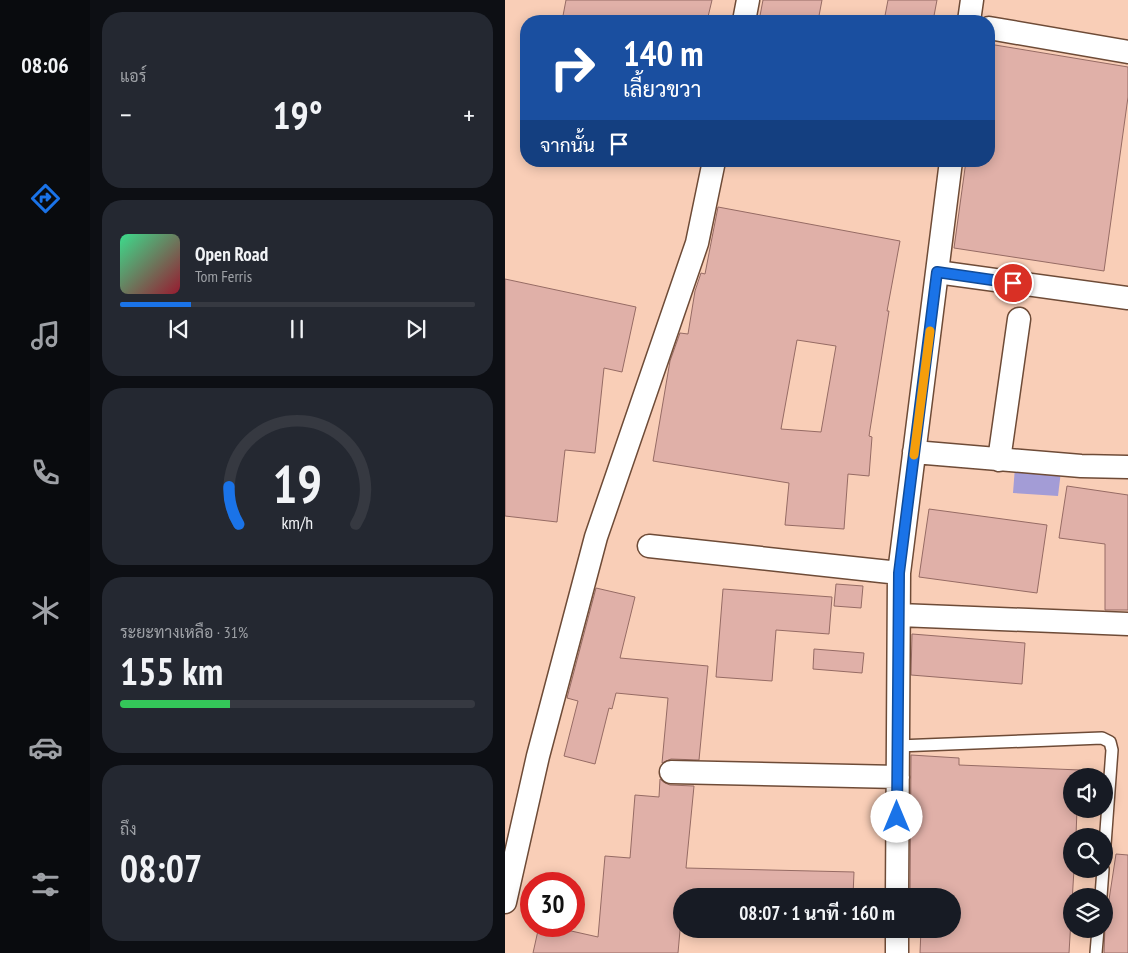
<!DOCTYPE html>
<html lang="th">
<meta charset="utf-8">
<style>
:root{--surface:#171b24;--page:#242831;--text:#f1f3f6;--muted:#9ea1a6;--line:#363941;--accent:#1a73e8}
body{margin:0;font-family:"PT Sans Narrow",Sarabun,sans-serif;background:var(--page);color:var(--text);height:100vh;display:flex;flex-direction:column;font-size:19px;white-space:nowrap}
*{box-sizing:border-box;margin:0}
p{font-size:16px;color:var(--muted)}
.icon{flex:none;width:28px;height:28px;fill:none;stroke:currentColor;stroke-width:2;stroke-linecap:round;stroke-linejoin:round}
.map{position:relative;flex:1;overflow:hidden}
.drawer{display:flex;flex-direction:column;gap:12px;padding:12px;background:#0d0f14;width:415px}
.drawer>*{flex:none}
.banner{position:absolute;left:15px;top:15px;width:475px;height:152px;border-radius:20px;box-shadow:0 2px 12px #0003;background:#1a4fa0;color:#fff;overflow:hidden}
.controls{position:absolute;left:558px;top:768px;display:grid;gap:10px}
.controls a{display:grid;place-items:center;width:50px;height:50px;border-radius:50%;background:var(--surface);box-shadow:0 2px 12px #0003;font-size:25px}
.speed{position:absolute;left:15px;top:872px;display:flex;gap:10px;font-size:25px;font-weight:700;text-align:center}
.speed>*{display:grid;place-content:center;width:65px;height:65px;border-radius:50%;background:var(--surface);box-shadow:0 2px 12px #0003;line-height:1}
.speed .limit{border:8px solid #d22;background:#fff;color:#111}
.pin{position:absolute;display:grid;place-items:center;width:42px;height:42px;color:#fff;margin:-21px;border:2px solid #fff;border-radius:50%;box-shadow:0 1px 5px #0007}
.me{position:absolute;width:55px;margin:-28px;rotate:0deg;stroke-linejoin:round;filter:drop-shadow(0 0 4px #0008)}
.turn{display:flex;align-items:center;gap:18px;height:105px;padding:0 20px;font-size:22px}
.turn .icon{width:65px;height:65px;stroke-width:2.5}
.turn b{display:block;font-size:35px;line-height:42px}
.then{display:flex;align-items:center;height:48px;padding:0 20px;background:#0003;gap:10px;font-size:19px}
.big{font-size:38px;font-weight:700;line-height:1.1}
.drawer .card{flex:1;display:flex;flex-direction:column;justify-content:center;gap:8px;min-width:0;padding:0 18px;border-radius:20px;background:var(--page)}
.drawer .dial{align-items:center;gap:0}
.dial svg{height:130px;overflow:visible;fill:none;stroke:var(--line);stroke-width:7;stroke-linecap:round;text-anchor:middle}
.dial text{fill:var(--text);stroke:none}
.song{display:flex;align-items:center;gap:15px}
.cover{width:60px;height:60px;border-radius:8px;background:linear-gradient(135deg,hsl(150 70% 55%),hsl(350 70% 35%))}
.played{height:5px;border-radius:2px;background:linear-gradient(90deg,var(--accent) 20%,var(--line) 20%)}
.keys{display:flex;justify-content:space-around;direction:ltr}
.heat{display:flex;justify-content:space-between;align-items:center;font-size:28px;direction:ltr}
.charge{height:8px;border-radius:4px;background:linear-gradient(90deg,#34c759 31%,var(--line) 0)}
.trip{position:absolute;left:168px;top:888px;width:288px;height:50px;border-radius:25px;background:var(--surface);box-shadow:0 2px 12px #0003;font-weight:700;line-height:50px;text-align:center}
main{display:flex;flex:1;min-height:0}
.tabs{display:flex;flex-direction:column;width:90px;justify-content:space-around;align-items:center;background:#090b0e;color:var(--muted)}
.tabs .icon{width:35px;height:35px}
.tabs .current{color:var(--accent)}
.tabs b{font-size:22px;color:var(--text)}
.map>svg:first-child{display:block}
</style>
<main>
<nav class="tabs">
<b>08:06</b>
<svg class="icon current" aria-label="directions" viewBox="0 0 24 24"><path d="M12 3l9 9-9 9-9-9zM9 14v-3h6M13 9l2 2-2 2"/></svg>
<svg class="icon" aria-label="music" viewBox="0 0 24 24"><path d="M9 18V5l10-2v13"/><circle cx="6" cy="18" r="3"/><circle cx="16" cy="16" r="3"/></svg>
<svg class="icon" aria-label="phone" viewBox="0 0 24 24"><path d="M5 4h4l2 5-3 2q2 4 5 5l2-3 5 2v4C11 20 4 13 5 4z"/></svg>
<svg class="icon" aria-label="climate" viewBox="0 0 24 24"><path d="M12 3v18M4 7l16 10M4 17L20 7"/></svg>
<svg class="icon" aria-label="car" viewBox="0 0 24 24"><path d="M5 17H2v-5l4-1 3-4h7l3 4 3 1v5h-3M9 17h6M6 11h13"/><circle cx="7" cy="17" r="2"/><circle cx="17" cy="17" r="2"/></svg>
<svg class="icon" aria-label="filters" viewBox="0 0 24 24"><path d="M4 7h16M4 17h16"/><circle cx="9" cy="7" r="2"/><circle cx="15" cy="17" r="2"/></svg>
</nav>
<section class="drawer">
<div class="card"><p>แอร์</p>
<div class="heat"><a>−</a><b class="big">19°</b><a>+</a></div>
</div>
<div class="card">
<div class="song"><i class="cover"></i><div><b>Open Road</b><p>Tom Ferris</p></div></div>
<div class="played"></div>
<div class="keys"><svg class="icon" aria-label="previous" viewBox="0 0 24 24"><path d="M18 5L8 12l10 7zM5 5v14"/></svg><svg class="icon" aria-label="pause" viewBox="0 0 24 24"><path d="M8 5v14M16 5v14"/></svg><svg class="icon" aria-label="next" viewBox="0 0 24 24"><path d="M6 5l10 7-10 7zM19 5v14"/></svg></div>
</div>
<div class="card dial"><svg viewBox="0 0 100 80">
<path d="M14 69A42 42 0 1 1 86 69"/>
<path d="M14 69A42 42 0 0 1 8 46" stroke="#1a73e8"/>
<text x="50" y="56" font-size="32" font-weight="700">19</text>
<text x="50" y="72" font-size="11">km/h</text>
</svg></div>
<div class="card"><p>ระยะทางเหลือ · 31%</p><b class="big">155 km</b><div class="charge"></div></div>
<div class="card"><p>ถึง</p><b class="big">08:07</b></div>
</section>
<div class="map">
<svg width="623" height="953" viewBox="0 0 623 953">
<rect width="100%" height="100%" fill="#f9ceb7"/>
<path fill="#a39cd6" d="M510 467 556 471 553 496 508 493Z"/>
<path fill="#e0b0a8" stroke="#966b64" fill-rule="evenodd" d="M61 0H207L202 21H57Z
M258 0H317L313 21H254Z
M383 0H432L428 21H379Z
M484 44 623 67V97L599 271 449 248 461 161H484Z
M213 207 395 241 382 311H384L364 436 367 437 364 476 343 474 339 529 280 525 284 483 148 461 165 361 175 333 183 334 190 291 196 273 200 274ZM292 340 331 346 316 432 276 429Z
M0 279 131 307 117 372 99 368 90 453 60 450 52 522 0 516Z
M562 486 623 495V610H600V544L554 538Z
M424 509 542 525 532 593 414 577Z
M331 584 358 586 356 608 329 606Z
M91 588 130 597 115 658 203 666 194 760 166 759 157 763 163 698 111 693 107 709 104 708 90 764 59 756 73 701 62 698Z
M218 589 327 597 324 634 271 630 267 681 211 677Z
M407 634 520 643 517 684 406 675Z
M309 649 359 653 357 673 308 669Z
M406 755 454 758V765L575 770 574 776H566V809H572L571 836H566V869H569L564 953H415L416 929H446V896L405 895Z
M155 779 160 783 165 785 189 786 181 868 349 872 348 896H176V919L173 953H28L34 926H44L93 937 100 856 125 858 130 795 154 797Z
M611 854 623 855V953H599L600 926Z"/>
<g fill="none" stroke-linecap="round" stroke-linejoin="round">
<g stroke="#6e4b37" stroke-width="14">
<path id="service" d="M393 746 597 738 605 742 607 750 599 858
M596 896 598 869
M591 953 593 929"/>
</g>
<g stroke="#6e4b37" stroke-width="25">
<path id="minor" d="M239 21 243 0
M464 21 467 0
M484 28 623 52
M432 272 623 298
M409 452 576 466 623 467
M494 460 514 319
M144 546 394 573
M394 615 623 624
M166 772 393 777
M392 896 394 573 446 161
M0 902 33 756 91 537 192 243 209 161
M392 953V929"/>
</g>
<use href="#service" stroke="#fff" stroke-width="11"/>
<use href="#minor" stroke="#fff" stroke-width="22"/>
</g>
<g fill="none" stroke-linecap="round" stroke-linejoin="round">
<g stroke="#114b97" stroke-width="12">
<path id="route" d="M392 817 394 573 432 272 508 283"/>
</g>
<use href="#route" stroke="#1a73e8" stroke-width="9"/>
<path stroke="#f59e0b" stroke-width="9" d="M409 455 425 331"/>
</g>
</svg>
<div class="controls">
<a><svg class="icon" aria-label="sound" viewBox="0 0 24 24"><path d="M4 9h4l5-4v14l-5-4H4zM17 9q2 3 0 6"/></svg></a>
<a><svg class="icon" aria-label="search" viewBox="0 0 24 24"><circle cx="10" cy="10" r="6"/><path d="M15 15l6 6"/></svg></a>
<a><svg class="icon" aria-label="layers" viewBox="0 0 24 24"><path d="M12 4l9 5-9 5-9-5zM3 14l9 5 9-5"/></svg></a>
</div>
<div class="speed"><div class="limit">30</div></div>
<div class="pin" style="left:508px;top:283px;background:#d93025"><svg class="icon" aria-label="arrive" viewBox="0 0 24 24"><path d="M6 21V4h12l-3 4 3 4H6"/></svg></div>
<svg class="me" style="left:392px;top:817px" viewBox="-20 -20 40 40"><circle r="19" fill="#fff"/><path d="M0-13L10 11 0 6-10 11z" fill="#1a73e8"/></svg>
<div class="trip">08:07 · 1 นาที · 160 m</div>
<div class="banner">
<div class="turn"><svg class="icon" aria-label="right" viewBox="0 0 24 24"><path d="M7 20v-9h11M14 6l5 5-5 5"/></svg><div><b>140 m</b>เลี้ยวขวา</div></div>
<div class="then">จากนั้น<svg class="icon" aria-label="arrive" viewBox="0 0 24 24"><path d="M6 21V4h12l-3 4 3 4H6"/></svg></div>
</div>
</div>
</main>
